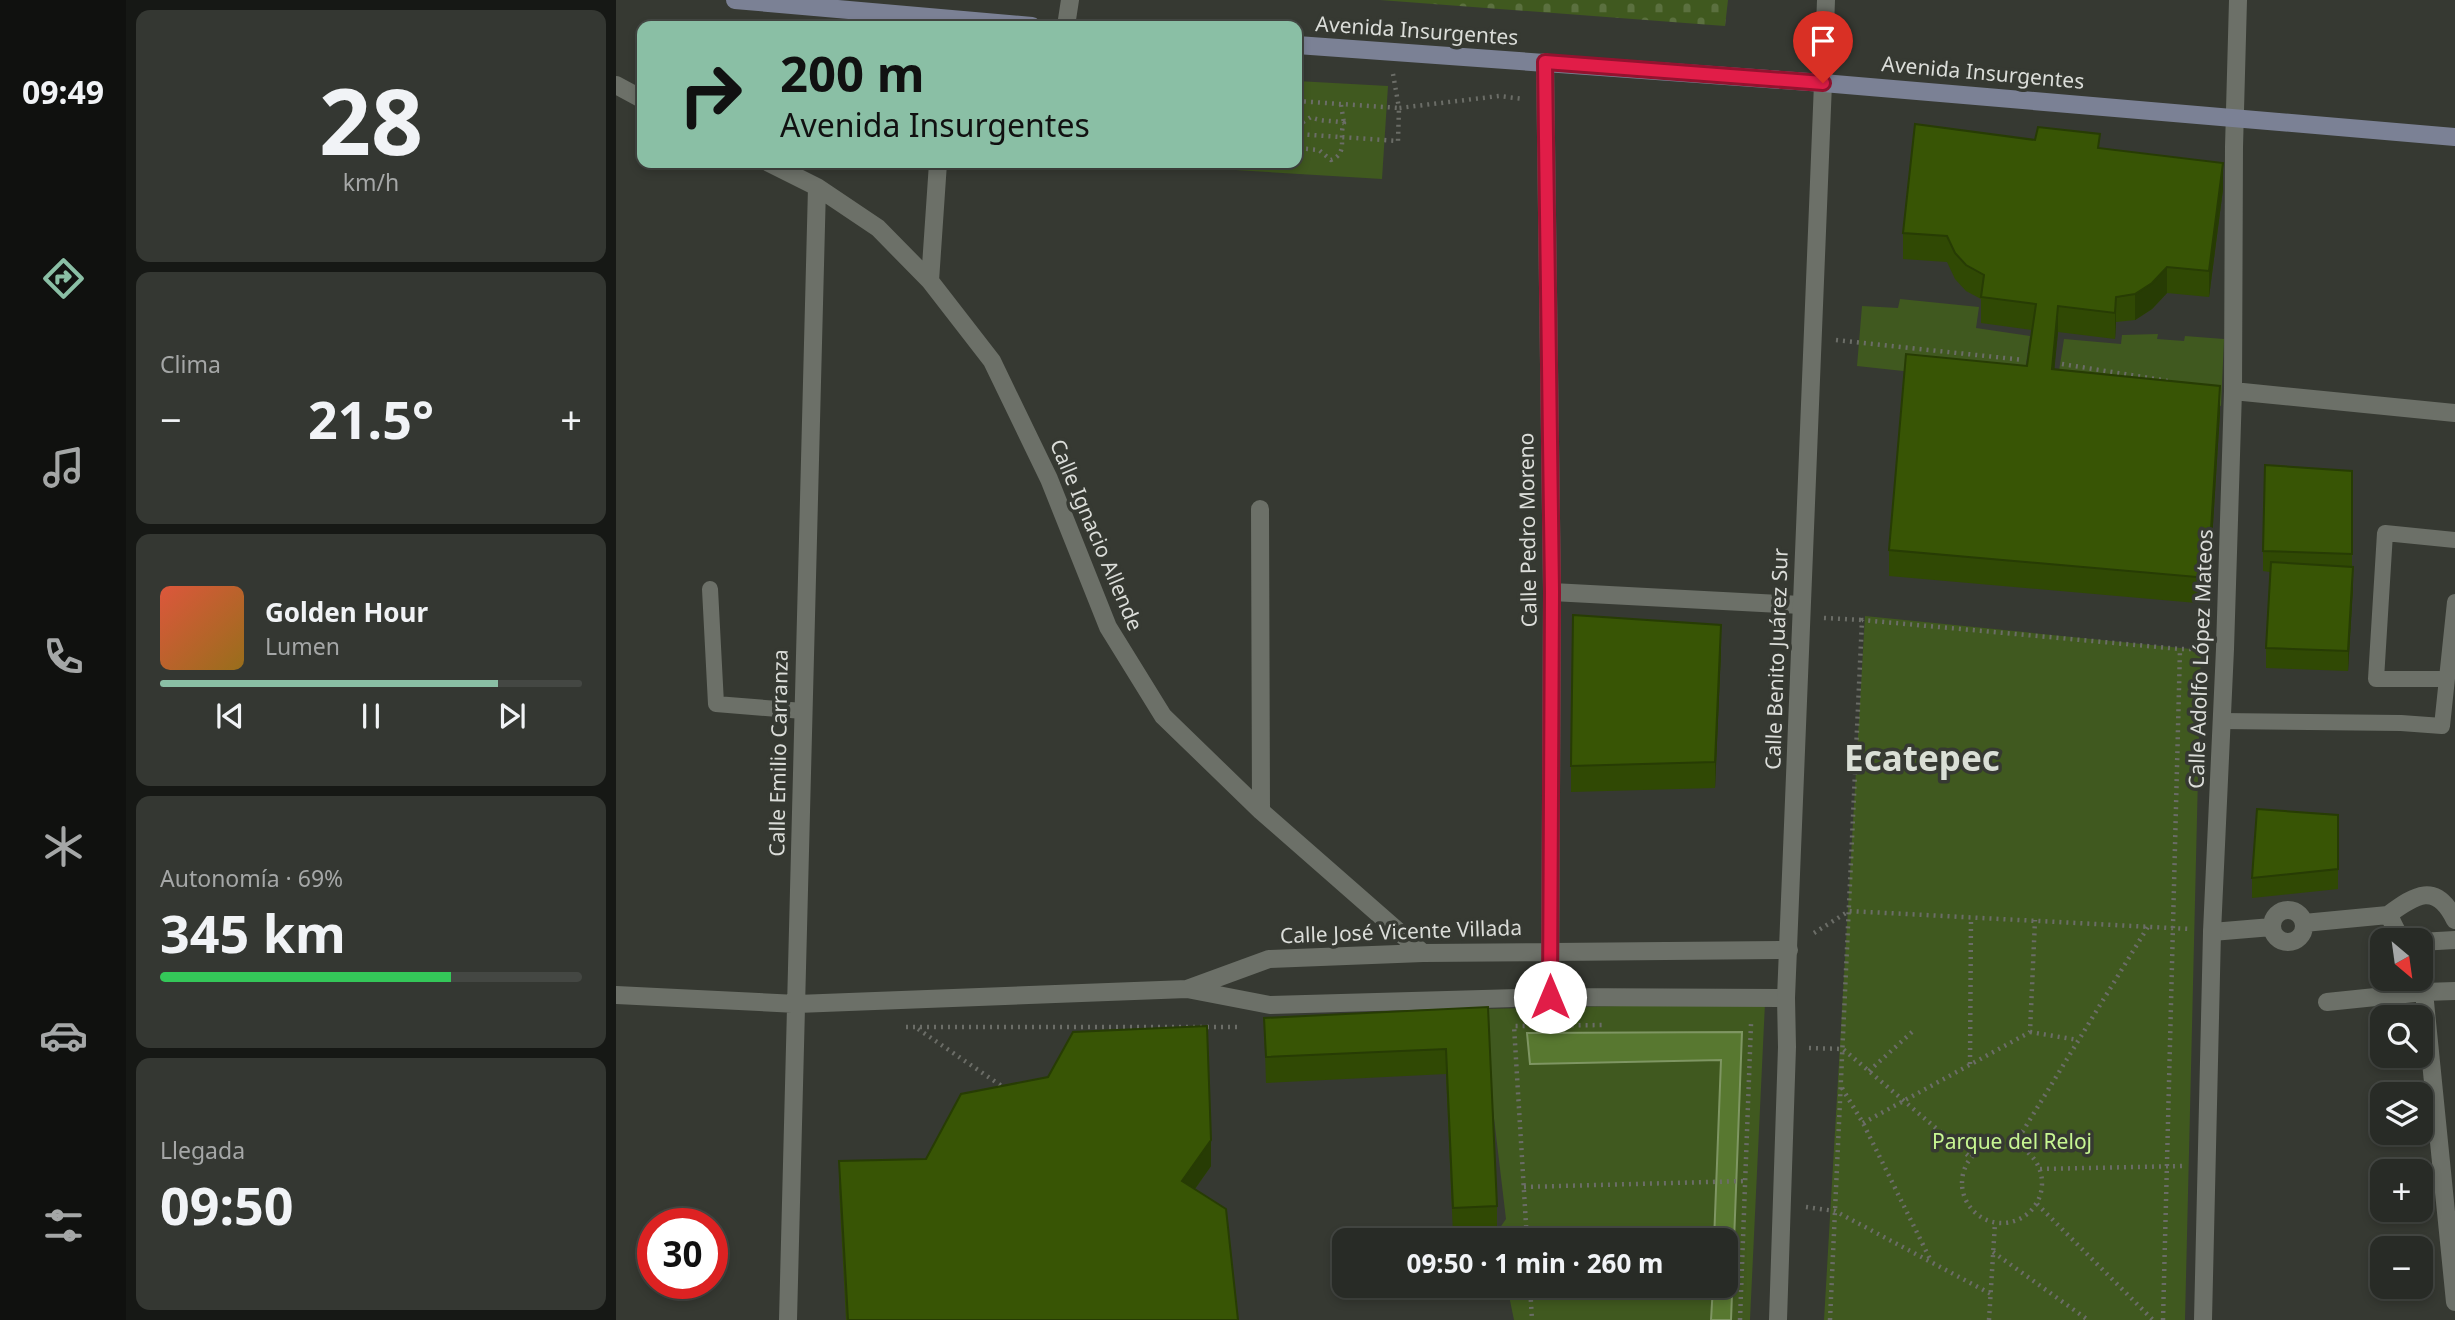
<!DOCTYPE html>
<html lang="es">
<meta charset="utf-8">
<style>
:root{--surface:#282b26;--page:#343732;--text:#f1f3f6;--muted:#a5a7a7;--line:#444743;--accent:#8abfa5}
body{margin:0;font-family:"Noto Sans",sans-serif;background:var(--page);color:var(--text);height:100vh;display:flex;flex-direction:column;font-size:26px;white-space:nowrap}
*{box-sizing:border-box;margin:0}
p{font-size:23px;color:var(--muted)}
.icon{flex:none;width:38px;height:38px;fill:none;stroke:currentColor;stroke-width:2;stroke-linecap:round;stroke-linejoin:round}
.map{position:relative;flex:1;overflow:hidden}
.sheet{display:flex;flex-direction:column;gap:10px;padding:10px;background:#161815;width:490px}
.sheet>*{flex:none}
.hud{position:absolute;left:21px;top:21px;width:665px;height:147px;border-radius:14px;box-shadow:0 4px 10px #0003,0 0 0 2px var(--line);background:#8abfa5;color:#111;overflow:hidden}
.needle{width:46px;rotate:151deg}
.fabs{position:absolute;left:1754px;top:928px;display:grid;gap:14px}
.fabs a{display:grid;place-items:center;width:63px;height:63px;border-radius:14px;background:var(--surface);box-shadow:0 4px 10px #0003,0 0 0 2px var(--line);font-size:35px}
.speed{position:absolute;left:21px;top:1208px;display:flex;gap:14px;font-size:35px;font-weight:700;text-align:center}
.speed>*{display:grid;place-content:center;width:91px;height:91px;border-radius:50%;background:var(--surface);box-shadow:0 4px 10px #0003,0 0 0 2px var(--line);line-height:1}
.speed .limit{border:10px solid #d22;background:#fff;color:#111}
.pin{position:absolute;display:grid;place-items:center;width:60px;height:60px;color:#fff;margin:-72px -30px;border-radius:50% 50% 50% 0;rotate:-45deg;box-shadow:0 0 7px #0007}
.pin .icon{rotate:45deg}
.me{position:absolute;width:77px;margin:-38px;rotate:0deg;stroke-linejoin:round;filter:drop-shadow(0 0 5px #0008)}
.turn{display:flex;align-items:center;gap:24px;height:147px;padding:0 28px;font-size:32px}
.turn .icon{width:91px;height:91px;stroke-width:2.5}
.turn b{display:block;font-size:49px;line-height:60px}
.big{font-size:52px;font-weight:700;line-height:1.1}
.sheet .tile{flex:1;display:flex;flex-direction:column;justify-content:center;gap:10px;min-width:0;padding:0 24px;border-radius:14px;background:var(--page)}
.sheet .dial{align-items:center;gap:0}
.dial b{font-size:91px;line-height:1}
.song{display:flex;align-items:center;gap:21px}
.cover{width:84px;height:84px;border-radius:10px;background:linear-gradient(135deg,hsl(10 70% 55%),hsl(40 70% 35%))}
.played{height:7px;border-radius:4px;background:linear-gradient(90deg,var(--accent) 80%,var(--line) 80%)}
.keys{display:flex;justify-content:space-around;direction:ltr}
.heat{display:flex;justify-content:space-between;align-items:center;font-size:38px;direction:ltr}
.charge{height:10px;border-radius:5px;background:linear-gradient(90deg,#34c759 69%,var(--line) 0)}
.trip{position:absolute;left:716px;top:1228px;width:406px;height:70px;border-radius:14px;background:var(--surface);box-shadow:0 4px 10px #0003,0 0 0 2px var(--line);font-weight:700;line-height:70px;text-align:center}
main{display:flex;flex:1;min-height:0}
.dock{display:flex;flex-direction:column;width:126px;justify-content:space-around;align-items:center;background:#10110f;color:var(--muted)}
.dock .icon{width:49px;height:49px}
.dock .selected{color:var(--accent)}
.dock b{font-size:32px;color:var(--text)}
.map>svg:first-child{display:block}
</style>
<main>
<nav class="dock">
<b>09:49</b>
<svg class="icon selected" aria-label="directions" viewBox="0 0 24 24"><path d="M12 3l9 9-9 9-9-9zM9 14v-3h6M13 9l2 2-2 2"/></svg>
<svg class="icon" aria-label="music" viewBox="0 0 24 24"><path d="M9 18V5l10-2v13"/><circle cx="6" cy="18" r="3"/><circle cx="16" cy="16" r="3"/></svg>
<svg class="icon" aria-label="phone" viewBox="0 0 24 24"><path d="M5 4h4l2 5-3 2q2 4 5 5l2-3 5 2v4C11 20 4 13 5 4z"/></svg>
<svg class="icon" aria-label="climate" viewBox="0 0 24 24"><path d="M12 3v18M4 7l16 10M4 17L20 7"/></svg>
<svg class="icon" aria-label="car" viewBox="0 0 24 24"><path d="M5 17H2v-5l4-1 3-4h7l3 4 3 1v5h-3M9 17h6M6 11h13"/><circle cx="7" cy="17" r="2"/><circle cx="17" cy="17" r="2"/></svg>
<svg class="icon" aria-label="filters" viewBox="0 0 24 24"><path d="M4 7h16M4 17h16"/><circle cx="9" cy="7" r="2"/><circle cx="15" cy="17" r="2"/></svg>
</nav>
<section class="sheet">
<div class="tile dial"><b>28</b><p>km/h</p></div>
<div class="tile"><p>Clima</p>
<div class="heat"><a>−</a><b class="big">21.5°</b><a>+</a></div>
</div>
<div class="tile">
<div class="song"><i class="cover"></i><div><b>Golden Hour</b><p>Lumen</p></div></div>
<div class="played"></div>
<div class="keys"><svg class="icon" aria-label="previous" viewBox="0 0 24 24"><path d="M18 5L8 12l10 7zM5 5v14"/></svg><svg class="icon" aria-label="pause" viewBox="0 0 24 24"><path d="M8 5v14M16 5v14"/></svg><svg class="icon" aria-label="next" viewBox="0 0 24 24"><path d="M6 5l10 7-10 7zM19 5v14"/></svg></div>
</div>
<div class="tile"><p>Autonomía · 69%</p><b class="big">345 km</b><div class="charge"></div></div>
<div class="tile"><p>Llegada</p><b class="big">09:50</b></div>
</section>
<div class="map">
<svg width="1839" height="1320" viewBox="0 0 1839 1320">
<defs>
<pattern id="cemetery-stones" width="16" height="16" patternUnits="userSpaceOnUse" patternTransform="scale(1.75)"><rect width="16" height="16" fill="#40591f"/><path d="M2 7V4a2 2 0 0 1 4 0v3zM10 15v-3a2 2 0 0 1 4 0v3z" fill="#5b703f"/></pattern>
</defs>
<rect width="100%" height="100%" fill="#363932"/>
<path fill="url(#cemetery-stones)" d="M764 0H1112L1109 26Z"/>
<path fill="#40591f" d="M681 81 772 86 766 179 505 163H681Z
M1284 299 1363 307 1360 328 1414 336 1407 384 1241 366 1246 306 1282 308Z
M1542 334 1541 339 1568 341 1569 336 1608 339 1605 406 1440 390 1448 339 1505 344 1506 335Z
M1249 616 1585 650 1569 1320H1208Z
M1149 1003 1134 1320H898L891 1286H1110V1241H882L881 1232 890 1219 865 1009Z"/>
<path fill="#587830" stroke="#7f9663" stroke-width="2" d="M1126 1032 1115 1320H1095L1097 1286H1110V1241H1098L1105 1060 914 1064 911 1033Z"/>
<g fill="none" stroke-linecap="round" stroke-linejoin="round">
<path stroke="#6b6d67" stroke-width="4.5" stroke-dasharray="2 5" stroke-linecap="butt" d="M777 74 783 108 883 96 907 99
M681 101 783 108 782 141 681 134
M725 105 728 123
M681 126 695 117C705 122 716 120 728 123 722 137 733 153 715 160L703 150 681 148
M1220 340 1407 360
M1446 364 1552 381
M1208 618 1246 620
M1198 933 1233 911 1574 929
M290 1027H624
M302 1029 390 1089
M1414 1032 1462 1040
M1193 1048 1227 1049 1355 1158
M1354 1064 1355 917
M1253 1071 1296 1032
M1226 1088 1247 1123 1315 1261
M1247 1123 1414 1032 1419 920
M1346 1183a40 40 0 1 1 80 0a40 40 0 1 1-80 0Z
M1399 1144 1533 925
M1424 1169 1567 1166
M908 1187 1130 1181
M1421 1204 1537 1320
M1190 1207 1219 1211 1375 1294
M911 1241 898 1026 990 1025
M1377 1252 1472 1320
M914 1286 916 1320
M1124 1320 1135 1024
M1214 1320 1246 620 1564 649H1586
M1373 1320 1379 1223
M1547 1320 1564 649"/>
<path stroke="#6c7068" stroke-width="16" d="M94 589 100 704 187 711
M1830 679H1760L1769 533 1839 540
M1606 721 1785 723 1826 726 1839 602"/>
<path stroke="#6c7068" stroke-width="18" d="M1656 926a16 16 0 1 1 32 0a16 16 0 1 1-32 0Z
M1772 915C1799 895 1820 881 1839 920
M1688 923 1772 915C1778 923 1780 934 1788 940
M1596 932 1656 927
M1804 942 1839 940"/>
<path stroke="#6c7068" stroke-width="18" d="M450 26 454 0
M929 62 936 592 934 997
M1207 83 1210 0
M0 85 26 99
M153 163 201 187 262 228 314 281 376 361 433 479 492 627 547 716 645 811 807 953
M314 281 322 163
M1617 391 1839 413
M644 509 645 811
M936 592 1185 605
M571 989 653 959 807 953 1173 950
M1839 991 1808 992 1839 1302
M0 995 181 1004 571 989 654 1005 934 997 1170 998
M1711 1002 1808 992
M172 1320 201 187
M1587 1320 1596 932 1609 649 1617 391 1618 147 1622 0"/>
<path stroke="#6c7068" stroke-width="18" d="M1162 1320 1171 1047 1170 998 1207 83"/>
<path stroke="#7b8195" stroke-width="18" d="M119 0 416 26
M681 45 1207 83 1839 137"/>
</g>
<path fill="#304904" d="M1484 148 1607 189 1593 297 1551 293 1536 309 1519 320 1500 322 1499 339 1442 332 1438 369 1604 412 1592 604 1273 576V550L1411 366 1416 330 1365 323V299L1350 291 1339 279 1331 262 1287 259V233Z
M1736 471V567L1737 587 1732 671 1650 668V648L1654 572 1647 571V551Z
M1105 651 1099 788 955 792V766Z
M1722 815V889L1636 898V878Z
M872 1007 881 1206V1232L837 1234 830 1074 650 1083 648 1018Z
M310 1159 595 1166 579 1189 622 1320H230L223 1187V1161Z"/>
<path fill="#273c04" d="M1607 163V189L1593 297V271Z
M1551 267V293L1536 309 1519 320V294Z
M1500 297V322L1499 339V313Z
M1442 306V332L1436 394V369Z
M1604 386V412L1592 604V578Z
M1737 567V587L1732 671V651Z
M1105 625V651L1099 788V762Z
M595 1140V1166L566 1207V1181Z"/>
<path fill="#385505" stroke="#273c04" stroke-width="2" d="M1299 124 1419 140 1422 127 1484 134 1482 148 1607 163 1593 271 1551 267 1536 283 1519 294 1500 297 1499 313 1442 306 1436 369 1604 386 1592 578 1273 550 1290 354 1411 366 1420 304 1365 297 1368 275 1350 265 1339 253 1331 236 1287 233Z
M1649 465 1736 471V554L1647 551Z
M1655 562 1737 567 1732 651 1650 648Z
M957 615 1105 625 1099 762 955 766Z
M1641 809 1722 815V869L1636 878Z
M872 1007 881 1206 837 1208 830 1049 650 1057 648 1018Z
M591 1026 595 1140 566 1181 610 1209 622 1320H232L223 1161 310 1159 345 1094 432 1077 457 1032Z"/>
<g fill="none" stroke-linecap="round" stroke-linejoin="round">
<g stroke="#92132f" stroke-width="18">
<path id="route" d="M934 997 936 592 929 62 1207 83"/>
</g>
<use href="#route" stroke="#e11d48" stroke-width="12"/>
</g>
<g text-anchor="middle" stroke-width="7" stroke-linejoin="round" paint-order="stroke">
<g font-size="21" fill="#dbddd9" stroke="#363932">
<text transform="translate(801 31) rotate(4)" y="7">Avenida Insurgentes</text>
<text transform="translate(1367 73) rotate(5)" y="7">Avenida Insurgentes</text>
<text transform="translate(912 530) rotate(-91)" y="7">Calle Pedro Moreno</text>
<text transform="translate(480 535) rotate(67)" y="7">Calle Ignacio Allende</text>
<text transform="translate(1161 659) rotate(-88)" y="7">Calle Benito Juárez Sur</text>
<text transform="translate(1585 659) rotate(-88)" y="7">Calle Adolfo López Mateos</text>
<text transform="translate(163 753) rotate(-89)" y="7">Calle Emilio Carranza</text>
<text transform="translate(785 932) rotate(-2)" y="7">Calle José Vicente Villada</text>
</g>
<g font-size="21" fill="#c7f692" stroke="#363932">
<text x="1396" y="1149">Parque del Reloj</text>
</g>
<g font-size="35" font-weight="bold" fill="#dadfd6" stroke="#363932">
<text x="1306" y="771">Ecatepec</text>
</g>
</g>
</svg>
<div class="fabs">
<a><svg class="needle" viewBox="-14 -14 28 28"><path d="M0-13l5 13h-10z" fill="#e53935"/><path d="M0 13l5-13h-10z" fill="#a5a7a7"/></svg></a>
<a><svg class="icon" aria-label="search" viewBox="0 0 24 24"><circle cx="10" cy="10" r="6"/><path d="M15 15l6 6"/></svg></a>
<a><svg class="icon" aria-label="layers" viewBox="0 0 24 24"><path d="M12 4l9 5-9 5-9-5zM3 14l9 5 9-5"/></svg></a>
<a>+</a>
<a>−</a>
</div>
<div class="speed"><div class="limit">30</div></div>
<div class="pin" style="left:1207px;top:83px;background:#d93025"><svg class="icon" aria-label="arrive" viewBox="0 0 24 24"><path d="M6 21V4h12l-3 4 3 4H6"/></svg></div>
<svg class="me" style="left:934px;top:997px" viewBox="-20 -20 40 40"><circle r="19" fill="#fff"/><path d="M0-13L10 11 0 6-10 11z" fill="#e11d48"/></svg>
<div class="trip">09:50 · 1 min · 260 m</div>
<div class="hud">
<div class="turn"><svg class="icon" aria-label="right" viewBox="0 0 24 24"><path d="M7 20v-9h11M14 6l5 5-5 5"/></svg><div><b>200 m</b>Avenida Insurgentes</div></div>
</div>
</div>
</main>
